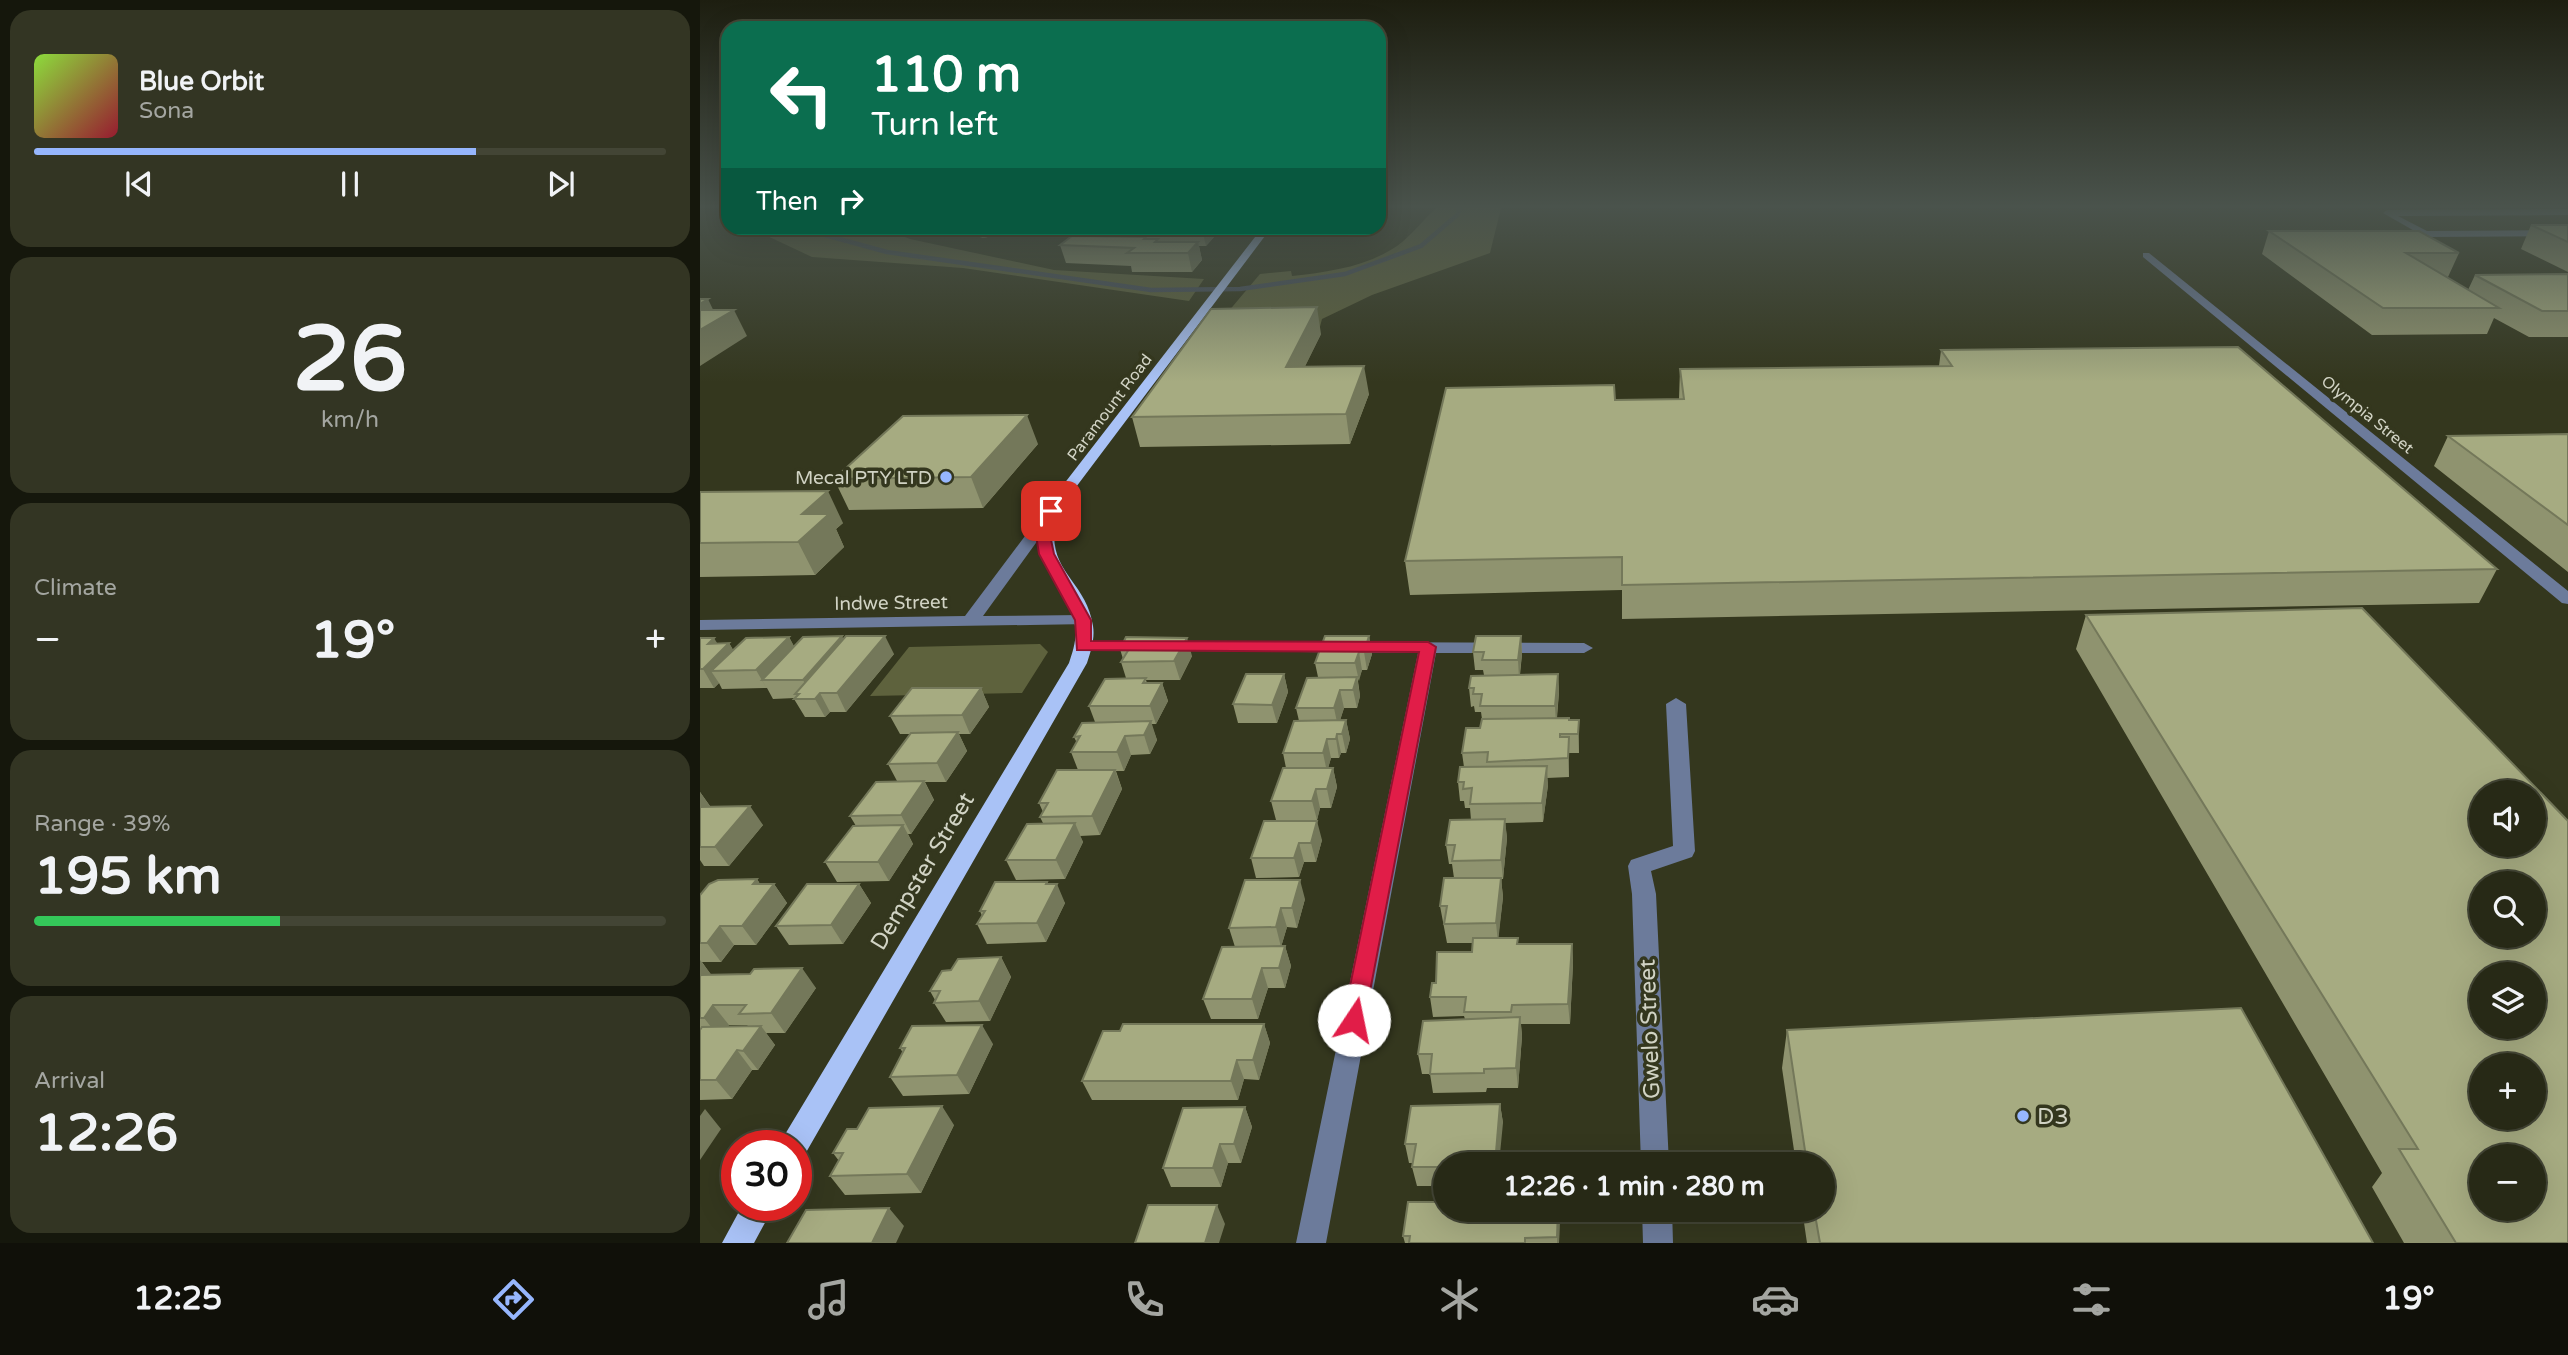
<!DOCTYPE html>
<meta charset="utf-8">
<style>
:root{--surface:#272916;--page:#333523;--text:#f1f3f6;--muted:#a4a6a1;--line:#434535;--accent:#96b6fd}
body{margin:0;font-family:"Varela Round",sans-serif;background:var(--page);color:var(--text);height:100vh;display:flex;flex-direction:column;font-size:26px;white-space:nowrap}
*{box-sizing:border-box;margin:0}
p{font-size:23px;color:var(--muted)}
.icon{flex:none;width:38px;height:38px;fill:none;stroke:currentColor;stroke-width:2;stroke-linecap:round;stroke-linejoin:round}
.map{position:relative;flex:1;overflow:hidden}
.details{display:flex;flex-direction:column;gap:10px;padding:10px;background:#15170c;width:700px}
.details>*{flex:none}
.guide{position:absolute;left:21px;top:21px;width:665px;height:214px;border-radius:21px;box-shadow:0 7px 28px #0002,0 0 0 2px var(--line);background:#0b6e4f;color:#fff;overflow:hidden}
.controls{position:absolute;left:1769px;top:780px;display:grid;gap:14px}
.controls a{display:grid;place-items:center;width:77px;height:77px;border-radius:50%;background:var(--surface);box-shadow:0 7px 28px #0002,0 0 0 2px var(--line);font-size:35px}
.speed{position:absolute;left:21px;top:1130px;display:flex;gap:14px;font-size:35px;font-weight:700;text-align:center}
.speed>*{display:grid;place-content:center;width:91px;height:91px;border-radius:50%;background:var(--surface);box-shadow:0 7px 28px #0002,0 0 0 2px var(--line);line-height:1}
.speed .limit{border:10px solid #d22;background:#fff;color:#111}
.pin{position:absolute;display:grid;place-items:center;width:60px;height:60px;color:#fff;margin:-30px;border-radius:14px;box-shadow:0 4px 10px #0006}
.me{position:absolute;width:77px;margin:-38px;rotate:11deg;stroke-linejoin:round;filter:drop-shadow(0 0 5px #0008)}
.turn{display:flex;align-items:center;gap:24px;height:147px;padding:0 35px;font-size:32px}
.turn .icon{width:91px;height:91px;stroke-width:2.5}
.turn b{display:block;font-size:49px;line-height:60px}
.then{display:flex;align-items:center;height:66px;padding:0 35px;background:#0003;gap:14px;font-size:26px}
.big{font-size:52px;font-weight:800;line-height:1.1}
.details .widget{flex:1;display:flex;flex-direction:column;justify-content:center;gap:10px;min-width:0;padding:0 24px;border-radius:21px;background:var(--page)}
.details .dial{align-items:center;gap:0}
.dial b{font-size:91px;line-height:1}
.song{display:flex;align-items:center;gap:21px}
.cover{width:84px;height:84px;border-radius:10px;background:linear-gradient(135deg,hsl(90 70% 55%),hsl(350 70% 35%))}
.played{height:7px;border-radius:4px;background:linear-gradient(90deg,var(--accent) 70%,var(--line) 70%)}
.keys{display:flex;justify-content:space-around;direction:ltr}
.heat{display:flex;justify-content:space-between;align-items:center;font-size:38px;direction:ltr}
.charge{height:10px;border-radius:5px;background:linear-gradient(90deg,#34c759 39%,var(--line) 0)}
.trip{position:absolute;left:733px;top:1152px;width:402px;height:70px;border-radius:35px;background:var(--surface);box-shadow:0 7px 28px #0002,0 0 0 2px var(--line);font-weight:800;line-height:70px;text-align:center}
.dock{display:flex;height:112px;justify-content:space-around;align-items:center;background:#101009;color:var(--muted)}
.dock .icon{width:49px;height:49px}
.dock .current{color:var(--accent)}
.dock b{font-size:32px;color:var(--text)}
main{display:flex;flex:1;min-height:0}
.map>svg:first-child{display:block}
</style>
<main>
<section class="details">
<div class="widget">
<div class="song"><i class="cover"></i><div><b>Blue Orbit</b><p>Sona</p></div></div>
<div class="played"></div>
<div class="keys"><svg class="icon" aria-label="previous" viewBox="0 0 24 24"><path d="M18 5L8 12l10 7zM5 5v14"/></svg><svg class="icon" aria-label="pause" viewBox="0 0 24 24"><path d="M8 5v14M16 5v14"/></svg><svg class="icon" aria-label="next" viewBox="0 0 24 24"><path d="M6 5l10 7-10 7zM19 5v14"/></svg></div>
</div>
<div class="widget dial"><b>26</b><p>km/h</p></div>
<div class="widget"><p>Climate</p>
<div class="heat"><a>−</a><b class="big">19°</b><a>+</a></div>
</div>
<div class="widget"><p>Range · 39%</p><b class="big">195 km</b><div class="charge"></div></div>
<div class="widget"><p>Arrival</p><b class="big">12:26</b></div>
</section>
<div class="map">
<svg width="1868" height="1243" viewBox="0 0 1868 1243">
<rect width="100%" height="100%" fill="#34371e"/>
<path fill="#5e623d" d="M736 208H801L790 253 672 295 622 319 618 334 506 338 560 274 591 271 592 276C628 272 666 267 697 246 711 236 723 220 736 208Z
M50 228H181L210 239 354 270 504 279 489 301 263 268 112 257Z
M340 644 348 652 322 693 170 696 209 647Z"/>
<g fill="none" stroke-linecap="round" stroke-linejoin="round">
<path stroke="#47505e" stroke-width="4.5" d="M99 228 187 252 451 290 540 289 645 274 721 246 757 215 760 208"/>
<path fill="#6c7b9b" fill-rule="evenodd" d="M1868 209V215L1698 216 1727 231 1868 230V236L1725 237 1683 213 1687 210Z
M1443 253H1449L1868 591V604L1862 603 1443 257Z
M351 506 359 511 283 616 383 615 389 616 392 620 389 624 0 630V620L265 616 346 508Z
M383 641 884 643 893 648 884 653H736L626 1243H596L718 653 377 650 374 646Z
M976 698 986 704 995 851 992 857 951 871 956 894 969 1164H941L932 894 928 866 931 860 973 846 966 704Z
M942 1209H972L973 1243H943Z"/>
<path fill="#a9c2f6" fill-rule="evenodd" d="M562 228H571L358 511C341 572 386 577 393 626 395 638 391 651 387 663L104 1156 96 1159V1146H80L84 1136 369 663C373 651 377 639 375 626 370 576 324 572 343 511Z
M42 1206H74L54 1243H22Z"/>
</g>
<path fill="#8f936f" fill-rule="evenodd" d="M1831 225H1868V272L1821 249Z
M263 228H299L302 234 283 238 277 236 275 231H273Z
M323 228H520L517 231H513L514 237 506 246H499L502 260 492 272H432L431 266 366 263 360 245 386 236 384 231 324 232Z
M1569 231 1759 253 1748 277H1746L1768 290 1775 275 1868 274V337H1829L1794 318 1787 334 1672 335 1562 254Z
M621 334 605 366 669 394 650 444 440 447 432 417Z
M1241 350 1797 569 1779 603 922 619V590L710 595 705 561 915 400 979 399 980 369 1239 366Z
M1868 434V572L1734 466 1748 436Z
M338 444 283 508 149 510 134 479Z
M0 492 143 523 136 529 144 547 115 575 0 577Z
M1386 615 1868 1243H1704L1672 1187 1682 1173 1376 649Z
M669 636 672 654 667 670H662L658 681 660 696 657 708H644L640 720H646L650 739 646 753H641L639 758H631L628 768H633L637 787 631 808H620L617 820H576L571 801 586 768 583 753 599 721 596 708 618 677 615 663Z
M821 636 822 654 820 675 858 674 859 692 857 718 869 720H879V753H869V777L847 778 848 785 843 822 805 823 807 838 803 879H801L803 897 798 938 818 944H872L873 963 870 1024H821L822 1036 818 1088H787L786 1092 733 1093 730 1074H722L718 1054 765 1019 764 1016 733 1017 730 997 736 983 772 952 773 943H747L740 906 754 878 752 864H749L746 845 771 820 770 808H765L764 801H760L758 782 764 767 762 753 780 728 782 719 781 712H775L774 706 771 707 769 688 784 675 783 670H775L773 652Z
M89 637 94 647 143 640 194 654 146 712H130L125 717H105L94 699 95 698 73 699 67 688 22 689 19 683 14 688H0V638L17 643H29L33 650Z
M426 637 492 656 480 680H446L447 683H462L468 701 456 724H451L457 740 450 754 431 755 424 771H416L422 789 400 835 380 836 383 842 365 879 316 880 306 860 343 823 340 817 343 812 339 803 378 770 371 752 377 743 374 737 395 722 389 706 426 678 421 662 423 659 420 649Z
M584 674 588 692 577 723H538L533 704Z
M281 688 289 707 270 734H259L267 751 246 782H225L234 800 211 834H208L213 844 189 881 137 882 125 862 156 826 150 816 197 781 188 764 210 734H200L190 716Z
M0 792 10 806 63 825 29 866H4L0 860Z
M564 821 622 840 616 862H604L599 877 556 878 551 858Z
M57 879 60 884H74L87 903 56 945H34L21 962H2L11 975 116 988 85 1033H66L75 1045 58 1070H52L32 1099 0 1100V895ZM29 1025H47L48 1026H28Z
M347 882 365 903 346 942 287 944 277 924 282 916 280 911Z
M159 884 171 903 143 944 89 945 76 926Z
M605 899 597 928 587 927 581 947 585 946 591 966 585 988H568L558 1019H511L503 999 535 947 529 928Z
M301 957 311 977 290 1021 246 1022 234 1003 235 1000 230 991 251 970Z
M564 1024 570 1043 559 1080 544 1079 538 1100H392L382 1081Z
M1087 1030 1673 1243H1107L1102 1209H1124V1164H1096L1082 1068Z
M293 1044 269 1094 203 1096 190 1077 203 1053 200 1048Z
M800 1104 803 1123 746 1164V1186H717L712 1167 713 1163H709L705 1144Z
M545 1107 552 1127 541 1163H528L521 1187H471L463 1168Z
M254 1125 221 1193 145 1195 130 1176 139 1161 133 1153Z
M860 1209 859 1243H705L703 1236Z"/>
<path fill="#74785a" d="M272 228H285L273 231Z
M300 228 302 234 283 238 281 233Z
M503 228H512L514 237 506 246 502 229Z
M498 242 502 260 492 272 488 253Z
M8 299 18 320 34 310 47 336 0 366V304Z
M617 307 621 334 591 395 586 367Z
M664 366 669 394 650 444 646 414Z
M327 415 338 444 283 508 271 477Z
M128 491 143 523 136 529 144 547 115 575 98 542 102 514Z
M142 636 151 654 113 698 103 680Z
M185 636 194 654 146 712 137 693Z
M669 636 672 654 667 670 664 652Z
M821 636 822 654 819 679 818 660Z
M89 637 99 655 62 680 67 689 56 670Z
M14 638 22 651 29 643 40 661 11 671 19 683 14 688 3 669 8 644Z
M487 638 492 656 480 680 474 661Z
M659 652 662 670 659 681 655 663Z
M584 674 588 692 577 723 572 705Z
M858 674 859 692 856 724 855 706Z
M657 677 660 696 657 708 653 690Z
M462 683 468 701 456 724 450 706Z
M281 688 289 707 270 734 262 715Z
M640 690 644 708 638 727 634 708Z
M120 693 130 712 125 717 115 699Z
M646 720 650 739 646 753 642 734Z
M879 720V753L878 734Z
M451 721 457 740 450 754 444 735Z
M258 732 267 751 246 782 237 763Z
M637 734 641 753 639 758 636 739Z
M425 736 431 755 424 771 417 752Z
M869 737V777L868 758Z
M627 739 631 758 627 772 623 753Z
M847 766 848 785 843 822 842 803Z
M633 768 637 787 631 808 627 789Z
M415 770 422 789 400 835 392 816Z
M224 781 234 800 211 834 201 815Z
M616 789 620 808 617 820 612 801Z
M0 792 12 809 0 822Z
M50 806 63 825 29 866 15 847Z
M805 819 807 838 803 879 801 860Z
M617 821 622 840 616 862 611 843Z
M375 823 383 842 365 879 356 860Z
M203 825 213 844 189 881 178 862Z
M599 843 604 862 599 877 594 858Z
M801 878 803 897 798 943 796 923Z
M57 879 66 894 74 884 87 903 56 945 42 926 53 884Z
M600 880 605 899 597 928 592 908Z
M347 882 352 892 357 884 365 903 346 942 337 923Z
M159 884 171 903 143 944 131 925Z
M581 908 587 927 581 947 576 927Z
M20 926 34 945 21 962 7 943Z
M872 944 873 963 870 1024 868 1004Z
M585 946 591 966 585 988 579 968Z
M301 957 311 977 290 1021 279 1001Z
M0 960 14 978 0 1011Z
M102 968 116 988 85 1033 71 1013Z
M562 968 568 988 558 1019 552 999Z
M13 1005 29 1025 19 1037 4 1018Z
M820 1017 822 1036 818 1088 816 1068Z
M564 1024 570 1043 559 1080 553 1060Z
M282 1025 293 1044 269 1094 257 1075Z
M61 1026 75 1045 58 1070 43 1051Z
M37 1050 52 1070 32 1099 16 1080Z
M537 1060 544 1079 538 1100 531 1081Z
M800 1104 803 1123 799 1164H795Z
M242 1106 254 1125 221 1193 207 1174Z
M545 1107 552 1127 541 1163 534 1144Z
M5 1109 21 1129 0 1160V1116Z
M520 1144 528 1163 521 1187 513 1168Z
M517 1205 525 1224 519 1243H505Z
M189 1208 204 1226 196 1243H172Z
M858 1209H860L859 1243H857Z"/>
<path fill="#a6ab81" stroke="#74785a" stroke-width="2" fill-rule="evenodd" d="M1831 225H1868V242Z
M285 228H300L281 233 275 230Z
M385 228H503L502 229H384Z
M1569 231H1719L1759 253H1706L1799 308H1683Z
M372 236 446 237 444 239H458L455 242H498L488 253H427L434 248 360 245Z
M1868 274V311H1842L1775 275Z
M0 299H8L0 304Z
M617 307 586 367 664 366 646 414 432 417 511 309Z
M0 310H34L0 330Z
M1538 347 1797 569 922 585V557L705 561 746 388 914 385 915 400 984 399 980 369 1252 366 1241 350Z
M327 415 271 477 134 479 203 416Z
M1868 434V525L1748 436Z
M128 491 102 514H129L98 542 0 543V492Z
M1662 608 1868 821V1243H1756L1699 1149H1718L1386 615ZM1782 793H1834V845H1782ZM1782 884H1834V936H1782ZM1782 975H1834V1027H1782ZM1782 1066H1834V1118H1782ZM1782 1157H1834V1209H1782Z
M142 636 103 680H62L103 637Z
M146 636H185L137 693H120L115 699H94L99 694H95Z
M625 636H669L664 652H659L655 663H615Z
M776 636H821L818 660H782L784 652H773Z
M89 637 56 670 11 671 46 638Z
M426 637 487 638 474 661 421 662 429 649H420Z
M0 638H14L8 644 29 643 3 669H0Z
M546 674H584L572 705 533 704Z
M858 674 855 706H780L782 694H773L774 688H769L771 676Z
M657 677 653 690H640L634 708H596L607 678Z
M446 678 443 683H462L450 706H389L405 679Z
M212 688H281L262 715 190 716Z
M869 718V720H879L878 734H860V737H869L868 758 787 762 788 752 762 753 766 728H780L782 719Z
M646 720 642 734H637L636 739H627L623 753H583L594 721Z
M451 721 444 735 425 736 417 752H371L380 736 374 737 382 723Z
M258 732 237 763 188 764 211 733Z
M847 766 842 803 770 804 772 788 763 789 764 782H758L760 767Z
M583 768H633L627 789H616L612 801H571Z
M357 770H415L392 816 340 817 348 803H339Z
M224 781 201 815 150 816 176 782Z
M50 806 15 847H0V807Z
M805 819 801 860 752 861 755 845H746L750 820Z
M564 821H617L611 843H599L594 858H551Z
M375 823 356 860H306L327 824Z
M203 825 178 862H125L153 826Z
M744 878H801L796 923 744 924 747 906H740Z
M57 879 53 884H74L42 926H20L7 943H0V895L9 884 18 880Z
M545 880H600L592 908H581L576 927 529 928Z
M295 882H347L346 884H357L337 923 277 924 285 911H280Z
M107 884H159L131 925 76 926Z
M773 938H818L817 944H872L868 1004 812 1005 811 1012H764L766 997H730L732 983H736L737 952H772Z
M585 946 579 968H562L552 999H503L522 947Z
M301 957 279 1001 234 1003 240 991H230L242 971 251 970 258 959Z
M102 968 71 1013 39 1014 46 1005H13L4 1018H0V976L1 975 50 974 54 969Z
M1541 1008 1673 1243H1120L1114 1209H1124V1164H1107L1087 1030Z
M820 1017 816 1068 784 1069V1073L730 1074 732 1054H718L723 1021Z
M423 1024H564L553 1060H537L531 1081H382L403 1031H420Z
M282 1025 257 1075 190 1077 205 1048H200L212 1026Z
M61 1026 43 1051 37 1050 16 1080H0V1030L2 1027Z
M800 1104 795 1164H746V1167H712L716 1144H705L711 1106Z
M242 1106 207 1174 130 1176 143 1153H133L147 1129H157L169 1108Z
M545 1107 534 1144H520L513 1168H463L483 1108Z
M708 1202H746V1209H858L857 1237 825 1238V1243H709L710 1236H703Z
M448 1205H517L505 1243H435Z
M189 1208 172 1243H87L106 1210Z"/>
<linearGradient id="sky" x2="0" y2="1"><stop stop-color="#1d1e10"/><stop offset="0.54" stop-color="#4a534c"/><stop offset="1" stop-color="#4a534c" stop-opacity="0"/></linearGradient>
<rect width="1868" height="382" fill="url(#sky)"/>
<path fill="#e11d48" stroke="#92132f" stroke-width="2" d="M351 507 358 511 350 535 354 554 391 620V641L728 642 736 647 663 1028 654 1031 646 1028 643 1020 719 652 377 650 375 620 339 554 336 535 344 511Z"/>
<g fill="#96b6fd" stroke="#34371e" stroke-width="2.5">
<circle cx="246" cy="477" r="7"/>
<circle cx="1323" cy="1116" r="7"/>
</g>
<g text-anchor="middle" stroke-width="7" stroke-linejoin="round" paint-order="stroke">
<g font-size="16" fill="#d1d3c4" stroke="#34371e">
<text transform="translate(409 407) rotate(-53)" y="6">Paramount Road</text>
<text transform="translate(1668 414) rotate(39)" y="6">Olympia Street</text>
</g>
<g font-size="19" fill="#d1d3c4" stroke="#34371e" text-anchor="end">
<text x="232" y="484">Mecal PTY LTD</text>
</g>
<g font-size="19" fill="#d1d3c4" stroke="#34371e">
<text transform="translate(191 602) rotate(-1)" y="7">Indwe Street</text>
</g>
<g font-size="23" fill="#d1d3c4" stroke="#34371e">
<text transform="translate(222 871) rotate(-59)" y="8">Dempster Street</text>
<text transform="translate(949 1029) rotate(-92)" y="8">Gwelo Street</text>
</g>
<g font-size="23" fill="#d1d3c4" stroke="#34371e" text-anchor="start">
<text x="1337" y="1124">D3</text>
</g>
</g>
</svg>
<div class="controls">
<a><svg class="icon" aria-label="sound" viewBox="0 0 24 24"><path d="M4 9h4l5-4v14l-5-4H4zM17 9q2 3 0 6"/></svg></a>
<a><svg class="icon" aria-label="search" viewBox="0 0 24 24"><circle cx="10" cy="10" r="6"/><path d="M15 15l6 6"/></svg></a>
<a><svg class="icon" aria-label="layers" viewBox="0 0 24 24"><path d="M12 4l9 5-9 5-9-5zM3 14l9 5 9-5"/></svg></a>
<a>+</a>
<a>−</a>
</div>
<div class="speed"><div class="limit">30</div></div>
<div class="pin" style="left:351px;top:511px;background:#d93025"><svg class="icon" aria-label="arrive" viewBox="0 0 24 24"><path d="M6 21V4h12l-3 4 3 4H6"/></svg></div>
<svg class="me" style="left:654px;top:1020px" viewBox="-20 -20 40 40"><circle r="19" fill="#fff"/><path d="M0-13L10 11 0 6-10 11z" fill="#e11d48"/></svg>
<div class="trip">12:26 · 1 min · 280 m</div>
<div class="guide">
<div class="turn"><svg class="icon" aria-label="left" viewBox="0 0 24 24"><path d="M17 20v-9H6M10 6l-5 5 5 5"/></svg><div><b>110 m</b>Turn left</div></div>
<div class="then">Then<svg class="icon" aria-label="right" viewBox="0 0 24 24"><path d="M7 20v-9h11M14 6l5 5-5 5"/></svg></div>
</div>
</div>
</main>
<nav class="dock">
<b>12:25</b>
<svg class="icon current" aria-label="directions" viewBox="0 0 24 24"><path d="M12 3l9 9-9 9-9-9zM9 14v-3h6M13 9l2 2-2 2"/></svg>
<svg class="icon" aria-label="music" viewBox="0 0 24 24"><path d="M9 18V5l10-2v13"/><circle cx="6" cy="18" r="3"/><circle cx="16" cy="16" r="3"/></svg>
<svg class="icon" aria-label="phone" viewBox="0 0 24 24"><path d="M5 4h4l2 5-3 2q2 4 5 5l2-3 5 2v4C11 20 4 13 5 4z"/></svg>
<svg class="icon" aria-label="climate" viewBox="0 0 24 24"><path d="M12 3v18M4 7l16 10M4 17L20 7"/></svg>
<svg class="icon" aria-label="car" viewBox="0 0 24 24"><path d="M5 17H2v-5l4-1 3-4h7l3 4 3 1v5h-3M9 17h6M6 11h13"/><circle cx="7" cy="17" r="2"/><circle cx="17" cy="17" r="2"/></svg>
<svg class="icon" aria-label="filters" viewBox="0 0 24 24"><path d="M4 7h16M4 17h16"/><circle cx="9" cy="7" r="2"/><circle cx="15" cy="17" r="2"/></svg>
<b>19°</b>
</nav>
